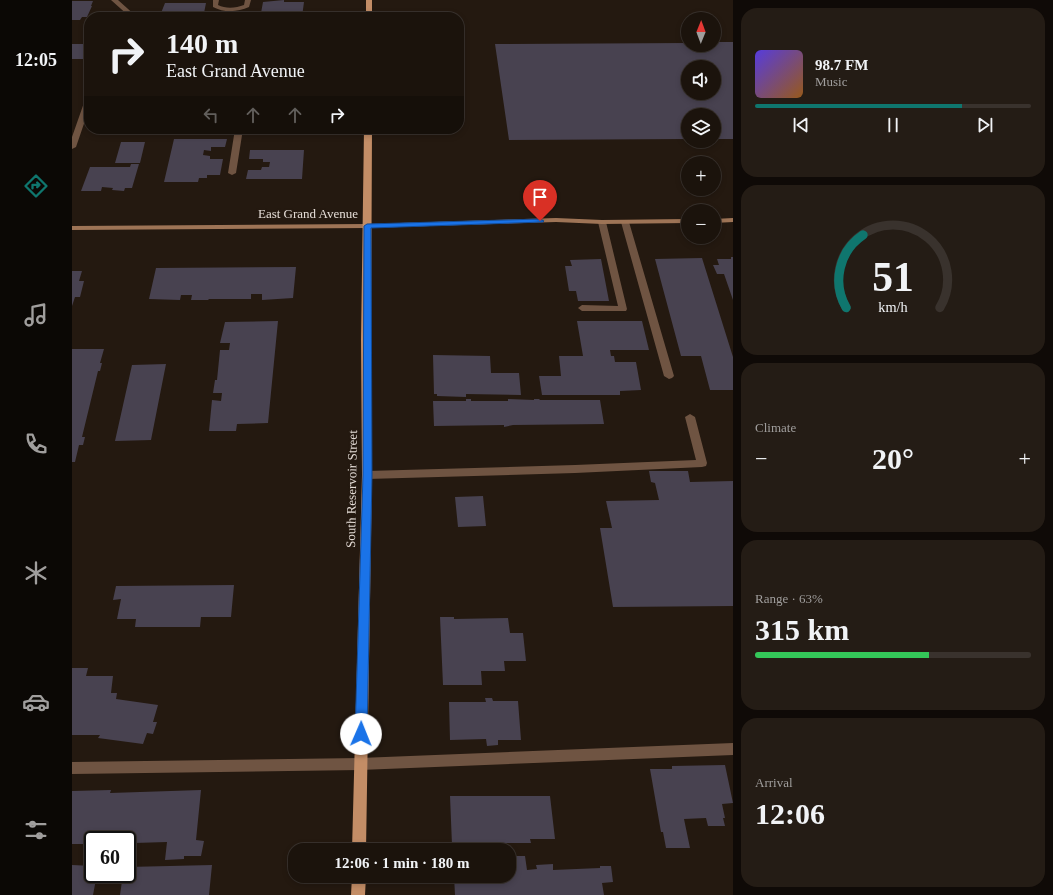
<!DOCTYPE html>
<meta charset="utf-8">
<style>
:root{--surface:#1b130c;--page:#241c15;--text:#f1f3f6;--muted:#a09e9d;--line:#39322d;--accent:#0f766e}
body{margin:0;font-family:"Times New Roman",serif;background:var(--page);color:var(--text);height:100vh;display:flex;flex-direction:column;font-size:15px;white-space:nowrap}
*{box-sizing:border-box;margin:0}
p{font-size:13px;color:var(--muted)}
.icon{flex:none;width:22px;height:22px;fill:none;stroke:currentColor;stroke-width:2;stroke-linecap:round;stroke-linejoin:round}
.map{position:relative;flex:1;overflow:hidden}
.sheet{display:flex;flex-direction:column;gap:8px;padding:8px;background:#0f0a07;width:320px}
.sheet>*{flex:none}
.top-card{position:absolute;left:12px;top:12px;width:380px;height:122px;border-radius:16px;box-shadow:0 2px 6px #0003,0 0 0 1px var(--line);background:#1b130c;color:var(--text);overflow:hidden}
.needle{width:26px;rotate:1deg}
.buttons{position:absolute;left:609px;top:12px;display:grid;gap:8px}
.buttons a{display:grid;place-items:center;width:40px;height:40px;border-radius:50%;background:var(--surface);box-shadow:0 2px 6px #0003,0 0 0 1px var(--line);font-size:20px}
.speed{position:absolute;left:12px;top:831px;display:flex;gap:8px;font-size:20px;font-weight:700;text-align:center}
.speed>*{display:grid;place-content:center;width:52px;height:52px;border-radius:50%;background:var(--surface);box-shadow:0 2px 6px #0003,0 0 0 1px var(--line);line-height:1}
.speed .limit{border:2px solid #111;border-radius:6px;background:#fff;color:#111}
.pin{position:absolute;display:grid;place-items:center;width:34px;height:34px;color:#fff;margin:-41px -17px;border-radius:50% 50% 50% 0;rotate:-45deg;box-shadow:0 0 4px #0007}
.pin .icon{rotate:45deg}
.me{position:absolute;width:44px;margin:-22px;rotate:1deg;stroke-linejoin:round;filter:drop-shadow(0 0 3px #0008)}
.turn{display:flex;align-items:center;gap:14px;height:84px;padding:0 16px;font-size:18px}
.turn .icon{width:52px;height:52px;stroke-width:2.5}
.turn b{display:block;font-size:28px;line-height:34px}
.lanes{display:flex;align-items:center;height:38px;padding:0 16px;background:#0003;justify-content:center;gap:20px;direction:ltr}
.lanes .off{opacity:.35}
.big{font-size:30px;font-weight:700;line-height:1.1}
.sheet .tile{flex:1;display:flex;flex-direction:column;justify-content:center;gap:6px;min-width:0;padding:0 14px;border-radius:16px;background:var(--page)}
.sheet .dial{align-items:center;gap:0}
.dial svg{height:104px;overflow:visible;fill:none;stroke:var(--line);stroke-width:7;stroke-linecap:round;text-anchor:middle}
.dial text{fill:var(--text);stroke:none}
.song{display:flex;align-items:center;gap:12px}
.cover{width:48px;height:48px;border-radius:6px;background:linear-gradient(135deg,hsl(250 70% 55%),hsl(30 70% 35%))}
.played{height:4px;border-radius:2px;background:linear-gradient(90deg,var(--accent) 75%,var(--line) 75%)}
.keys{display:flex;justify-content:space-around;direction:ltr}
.heat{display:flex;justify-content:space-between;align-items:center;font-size:22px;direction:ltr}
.charge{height:6px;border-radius:3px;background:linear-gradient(90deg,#34c759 63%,var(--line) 0)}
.trip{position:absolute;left:216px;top:843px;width:228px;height:40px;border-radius:16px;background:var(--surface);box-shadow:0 2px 6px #0003,0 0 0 1px var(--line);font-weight:700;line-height:40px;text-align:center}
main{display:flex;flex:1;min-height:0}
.dock{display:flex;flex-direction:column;width:72px;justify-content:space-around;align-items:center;background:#0b0805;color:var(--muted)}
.dock .icon{width:28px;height:28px}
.dock .on{color:var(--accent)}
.dock b{font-size:18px;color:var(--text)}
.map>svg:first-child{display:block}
</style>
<main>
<nav class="dock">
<b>12:05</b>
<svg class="icon on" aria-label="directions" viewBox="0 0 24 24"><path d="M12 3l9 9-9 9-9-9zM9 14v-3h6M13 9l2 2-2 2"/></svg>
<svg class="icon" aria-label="music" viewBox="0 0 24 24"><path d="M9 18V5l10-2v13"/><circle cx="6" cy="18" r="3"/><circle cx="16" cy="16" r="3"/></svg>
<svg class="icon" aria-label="phone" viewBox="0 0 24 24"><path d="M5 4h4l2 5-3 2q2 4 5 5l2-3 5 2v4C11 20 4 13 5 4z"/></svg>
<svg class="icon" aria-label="climate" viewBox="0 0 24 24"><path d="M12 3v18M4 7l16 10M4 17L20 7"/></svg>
<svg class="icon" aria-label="car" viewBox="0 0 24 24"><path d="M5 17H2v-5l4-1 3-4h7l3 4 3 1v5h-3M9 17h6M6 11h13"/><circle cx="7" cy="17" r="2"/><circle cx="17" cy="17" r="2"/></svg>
<svg class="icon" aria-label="filters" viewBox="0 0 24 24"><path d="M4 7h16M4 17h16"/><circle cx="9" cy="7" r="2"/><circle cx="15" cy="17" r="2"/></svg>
</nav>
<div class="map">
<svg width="661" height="895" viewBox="0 0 661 895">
<rect width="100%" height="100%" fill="#241910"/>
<path fill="#484250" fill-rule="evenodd" d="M212 0V2H232L230 17H202V15H197V13H189L191 2Z
M0 1H21L19 6H20L15 17H10L8 20H0Z
M93 3H134L132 13H123V15H118V17H89L90 13H89Z
M642 42H661V139H642V115H616V139L437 140 423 44 616 43V45H642ZM616 67H642V93H616Z
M0 44H17V59H0Z
M33 129H61L60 133H31Z
M102 139H155L153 147H139V151L132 150 131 155 138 156V159H151L148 175H135V178H127L126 182H92Z
M49 142H73L68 163H43Z
M178 150H232L230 179H174L176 170H189L190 167H197L198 162H191V159H177Z
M59 164H67L60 188H53L52 191 40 190 41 188 30 187 29 191H9L18 167H58Z
M659 257H661V300L652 274H645L641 265H647L645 259H659Z
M630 258 661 357V390H638L629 356H609L583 259Z
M529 259 537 301H506L504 291H497L493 266H500L498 260Z
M224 267 221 298 190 300V294H179V299H137L136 300H119L120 295H109L108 300 77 299 84 268Z
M0 271H10L7 281H12L8 297H3L0 306Z
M206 321 196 423 165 424 164 431H137L140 400 149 401 150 393H141L143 380H145L148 350H157L158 343H148L153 322Z
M505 321H570L577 350H538L539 356H542L543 362H564L569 390 548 391V395H470L467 376H489L487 356H511Z
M0 349H32L28 363H30L28 371H26L10 437H13L11 445H7L3 462H0Z
M361 355 418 356 419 373H447L449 395 394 394V397L365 396V394H362Z
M94 364 79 440 43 441 60 365Z
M394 399H399V401H436V399L462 400V399H467L468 400H528L532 424 441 425 432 427V425L362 426 361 401H394Z
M577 471H616L618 482 661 481V606L541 607 528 528H540L534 501 587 500 583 483 579 482Z
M411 496 414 526 386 527 383 497Z
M162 585 159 617H129L128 627H63L64 619H45L49 599 41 600 44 586Z
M368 617H382V619L436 618 438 633H451L454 661H432L433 671H409L410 685H371Z
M0 668H16L14 676H41L39 693H45L44 699 86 705 81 722H85L81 734 75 733 71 744 26 738 28 735H0Z
M413 698H420L421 701H446L449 740H426V745L415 746 414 739 378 740 377 702H414Z
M653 765 661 803 650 804 653 818H651L653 826H636L634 818 612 819 618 848H594L591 832H589L578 769H600V766Z
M39 790 38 793 129 790 124 840 132 841 129 856H112V859L93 860 95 842 62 843 61 848H55V840H21V844H0V791Z
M378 796H478L483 839H458L459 843H430V845H380Z
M437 856H453L455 870 465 869 464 865 481 864V870L528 868V866H539L541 882 530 883 532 895H383L382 876H437Z
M0 865 21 866V874H25L21 895H0Z
M140 865 137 895H48L51 874H55V867Z"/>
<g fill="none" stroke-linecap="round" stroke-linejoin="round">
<path fill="#6f5442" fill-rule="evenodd" d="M39 0H46L65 17H58Z
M141 0H147L146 5C154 9 164 8 172 5L173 0H179L177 7C166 12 152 13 141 7Z
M14 97H17V109L4 147 0 149V137Z
M163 129H171L164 173 160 175 156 173Z
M527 220H530L534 222 555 309 554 311H510L506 308 510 305 546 306 526 222Z
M550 220H553L557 222 602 376 600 378 597 379 592 376 549 222Z
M618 414 623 417 635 463 634 466 630 467 503 473 295 479 291 478 290 475 291 472 295 471 503 465 624 460 613 417Z
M661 743V755L288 770 0 774V762L288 758Z"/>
<path fill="#9e7456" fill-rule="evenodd" d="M484 218 530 220 616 219V223L530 224 484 222 295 228 0 230V226L295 224Z
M661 218V222L642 223V219Z"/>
<path fill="#c38d66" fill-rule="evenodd" d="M294 0H300V17H294Z
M292 129H300L299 340 300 475 294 850H280L290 475 289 340Z
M280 876H294L293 895H279Z"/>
</g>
<path fill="#1a73e8" stroke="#114b97" d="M468 219 472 221 471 222 299 228 300 475 295 734 293 737 289 739 285 737 283 734 291 475 292 226 295 224Z"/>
<g text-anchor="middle" stroke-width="4" stroke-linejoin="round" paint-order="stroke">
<g font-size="13" fill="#e4dcd6" stroke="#241910">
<text x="236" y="218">East Grand Avenue</text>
<text transform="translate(279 489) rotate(-89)" y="5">South Reservoir Street</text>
</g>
</g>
</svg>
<div class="buttons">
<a><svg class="needle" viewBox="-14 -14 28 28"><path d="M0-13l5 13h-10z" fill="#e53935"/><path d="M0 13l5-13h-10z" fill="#a09e9d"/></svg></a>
<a><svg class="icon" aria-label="sound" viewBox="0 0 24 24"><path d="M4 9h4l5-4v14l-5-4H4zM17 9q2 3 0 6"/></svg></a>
<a><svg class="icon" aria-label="layers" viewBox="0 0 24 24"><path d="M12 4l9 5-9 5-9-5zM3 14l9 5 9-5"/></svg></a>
<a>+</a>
<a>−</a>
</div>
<div class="speed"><div class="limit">60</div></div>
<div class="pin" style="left:468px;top:221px;background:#d93025"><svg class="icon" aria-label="arrive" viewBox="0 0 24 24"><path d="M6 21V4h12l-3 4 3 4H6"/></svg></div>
<svg class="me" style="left:289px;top:734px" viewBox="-20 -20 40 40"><circle r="19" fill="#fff"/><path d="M0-13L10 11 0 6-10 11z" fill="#1a73e8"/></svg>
<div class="trip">12:06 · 1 min · 180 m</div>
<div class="top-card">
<div class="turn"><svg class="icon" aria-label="right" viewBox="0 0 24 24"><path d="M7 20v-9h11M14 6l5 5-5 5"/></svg><div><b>140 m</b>East Grand Avenue</div></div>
<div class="lanes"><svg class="icon off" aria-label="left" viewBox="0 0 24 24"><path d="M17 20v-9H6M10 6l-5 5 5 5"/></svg><svg class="icon off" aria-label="ahead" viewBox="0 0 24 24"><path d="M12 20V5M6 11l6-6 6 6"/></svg><svg class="icon off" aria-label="ahead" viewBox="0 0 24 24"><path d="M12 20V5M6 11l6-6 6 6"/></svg><svg class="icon" aria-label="right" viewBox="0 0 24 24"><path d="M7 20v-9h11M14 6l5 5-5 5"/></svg></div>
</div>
</div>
<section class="sheet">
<div class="tile">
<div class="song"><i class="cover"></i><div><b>98.7 FM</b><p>Music</p></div></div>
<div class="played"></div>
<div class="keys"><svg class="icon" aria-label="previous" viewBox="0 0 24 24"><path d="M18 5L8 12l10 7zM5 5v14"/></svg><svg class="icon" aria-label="pause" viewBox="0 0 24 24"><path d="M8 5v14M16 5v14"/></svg><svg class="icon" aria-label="next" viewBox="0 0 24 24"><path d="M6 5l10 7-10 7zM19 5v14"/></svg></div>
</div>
<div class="tile dial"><svg viewBox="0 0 100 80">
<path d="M14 69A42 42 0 1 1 86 69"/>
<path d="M14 69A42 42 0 0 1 27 13" stroke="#0f766e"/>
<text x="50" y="56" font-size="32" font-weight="700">51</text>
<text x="50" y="72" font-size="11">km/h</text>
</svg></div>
<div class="tile"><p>Climate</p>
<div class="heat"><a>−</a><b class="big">20°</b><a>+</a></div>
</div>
<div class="tile"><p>Range · 63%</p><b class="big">315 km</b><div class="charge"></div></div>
<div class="tile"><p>Arrival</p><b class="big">12:06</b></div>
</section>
</main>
